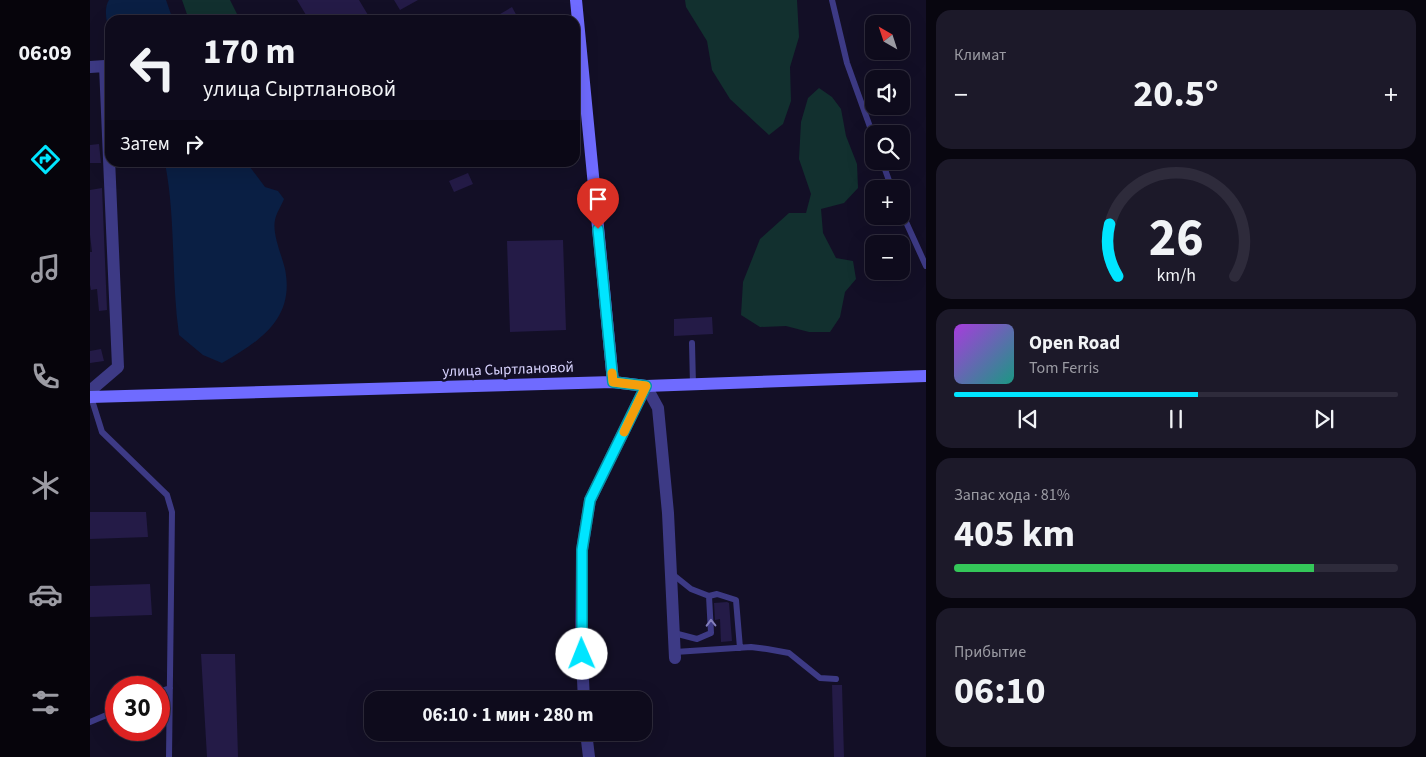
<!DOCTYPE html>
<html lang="ru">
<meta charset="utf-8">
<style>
:root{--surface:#0e0b1c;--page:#1c1929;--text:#f1f3f6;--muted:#9b9ba3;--line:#2e2b3b;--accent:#00e5ff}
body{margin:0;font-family:"Source Sans 3",sans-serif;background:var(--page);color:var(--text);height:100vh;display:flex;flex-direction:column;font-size:19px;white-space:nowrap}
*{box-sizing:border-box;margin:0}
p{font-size:16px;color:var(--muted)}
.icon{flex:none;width:28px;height:28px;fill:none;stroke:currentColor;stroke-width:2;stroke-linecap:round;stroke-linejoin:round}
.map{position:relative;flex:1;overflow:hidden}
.details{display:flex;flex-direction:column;gap:10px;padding:10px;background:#08060f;width:500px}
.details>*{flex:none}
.banner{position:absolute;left:15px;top:15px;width:475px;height:152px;border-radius:15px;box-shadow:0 5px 20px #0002,0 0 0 1px var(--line);background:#0e0b1c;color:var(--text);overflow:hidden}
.needle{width:32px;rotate:321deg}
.tools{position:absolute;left:775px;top:15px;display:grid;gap:10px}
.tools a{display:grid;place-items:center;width:45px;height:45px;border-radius:10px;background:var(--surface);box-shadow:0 5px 20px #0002,0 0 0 1px var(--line);font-size:25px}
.speed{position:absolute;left:15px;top:676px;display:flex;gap:10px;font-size:25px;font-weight:700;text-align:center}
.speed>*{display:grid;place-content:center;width:65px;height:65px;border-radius:50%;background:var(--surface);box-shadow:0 5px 20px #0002,0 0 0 1px var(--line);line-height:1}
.speed .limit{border:8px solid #d22;background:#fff;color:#111}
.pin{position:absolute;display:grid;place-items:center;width:42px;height:42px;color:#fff;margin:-51px -21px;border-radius:50% 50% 50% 0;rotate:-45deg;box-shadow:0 0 5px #0007}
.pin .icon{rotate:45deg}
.me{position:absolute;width:55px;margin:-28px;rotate:359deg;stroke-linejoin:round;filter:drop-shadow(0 0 4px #0008)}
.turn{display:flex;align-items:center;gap:18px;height:105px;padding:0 15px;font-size:22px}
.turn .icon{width:65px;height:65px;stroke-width:2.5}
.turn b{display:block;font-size:35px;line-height:42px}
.then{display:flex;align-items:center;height:48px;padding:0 15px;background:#0003;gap:10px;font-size:19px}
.big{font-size:38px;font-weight:700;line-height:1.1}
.details .tile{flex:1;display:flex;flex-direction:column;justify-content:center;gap:8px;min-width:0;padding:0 18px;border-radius:15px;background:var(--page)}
.details .dial{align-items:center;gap:0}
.dial svg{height:130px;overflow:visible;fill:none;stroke:var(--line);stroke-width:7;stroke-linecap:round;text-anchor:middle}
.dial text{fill:var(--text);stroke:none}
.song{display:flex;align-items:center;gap:15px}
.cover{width:60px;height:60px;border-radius:8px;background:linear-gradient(135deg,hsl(280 70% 55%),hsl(170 70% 35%))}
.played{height:5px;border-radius:2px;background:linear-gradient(90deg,var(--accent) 55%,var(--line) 55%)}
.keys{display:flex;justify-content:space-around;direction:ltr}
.heat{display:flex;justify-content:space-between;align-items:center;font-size:28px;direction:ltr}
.charge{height:8px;border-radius:4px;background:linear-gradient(90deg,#34c759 81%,var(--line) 0)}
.trip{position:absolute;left:274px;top:691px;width:288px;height:50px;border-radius:15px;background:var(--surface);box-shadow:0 5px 20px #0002,0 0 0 1px var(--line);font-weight:700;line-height:50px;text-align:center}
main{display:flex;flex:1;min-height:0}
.dock{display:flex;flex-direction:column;width:90px;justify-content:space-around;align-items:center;background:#06040b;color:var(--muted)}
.dock .icon{width:35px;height:35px}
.dock .current{color:var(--accent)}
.dock b{font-size:22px;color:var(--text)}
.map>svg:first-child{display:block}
</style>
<main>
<nav class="dock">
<b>06:09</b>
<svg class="icon current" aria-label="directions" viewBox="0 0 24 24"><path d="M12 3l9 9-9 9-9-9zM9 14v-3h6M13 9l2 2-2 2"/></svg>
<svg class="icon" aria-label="music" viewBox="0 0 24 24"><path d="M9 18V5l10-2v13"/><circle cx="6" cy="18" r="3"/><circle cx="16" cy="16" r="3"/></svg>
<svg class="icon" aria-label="phone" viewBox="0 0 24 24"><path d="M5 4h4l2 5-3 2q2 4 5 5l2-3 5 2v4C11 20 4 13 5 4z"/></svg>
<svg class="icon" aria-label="climate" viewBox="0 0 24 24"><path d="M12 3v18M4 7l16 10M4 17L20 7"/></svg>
<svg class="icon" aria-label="car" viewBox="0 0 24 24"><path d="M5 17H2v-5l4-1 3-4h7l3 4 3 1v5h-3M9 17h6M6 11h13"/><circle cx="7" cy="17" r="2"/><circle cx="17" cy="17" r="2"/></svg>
<svg class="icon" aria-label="filters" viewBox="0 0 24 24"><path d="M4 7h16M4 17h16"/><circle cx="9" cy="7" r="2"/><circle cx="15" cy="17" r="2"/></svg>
</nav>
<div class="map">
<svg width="836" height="757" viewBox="0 0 836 757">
<rect width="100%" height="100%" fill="#130f26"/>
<path fill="#12302f" d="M92 0H140L150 20H99Z
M595 0H707L709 37 700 67 701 101 693 124 679 135 640 99 622 70 617 41 596 7Z
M729 88 742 97 751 109 756 136 767 164 768 188 754 203 731 209 733 233 746 258 763 261 766 279 755 292 750 317 740 332H719L696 326 670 327 651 315 653 282 670 239 699 213H716L721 194 709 159 711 122 718 98Z"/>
<path fill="#0a1f44" d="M19 0H76L83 20H20V34C17 24 13 9 19 0Z
M75 163H157L175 187 188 191 194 199C191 206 186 214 185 220 182 234 192 256 195 269 205 319 170 341 132 363L113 355 89 335C81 278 86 219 75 163Z"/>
<path fill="#241b47" d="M207 0H269L281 20H219Z
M304 0H328L310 10Z
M422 7 429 20H400Z
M9 144 11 163H0V145Z
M378 173 383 184 364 192 359 181Z
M12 188 17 310 9 311 7 289 1 290 0 285V252H2L0 235V190Z
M473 240 476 330 420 332 417 241Z
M622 317 623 334 584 336V319Z
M11 349 14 361 0 363V351Z
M0 512H56L58 537 0 539Z
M60 584 62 615 0 617V586Z
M637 602 639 603 642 641 631 642 630 619 625 620 624 603Z
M111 654H145L148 757H117Z
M742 685H752L754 757H744Z"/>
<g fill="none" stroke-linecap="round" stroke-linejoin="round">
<path stroke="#3d3a85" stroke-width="6" d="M742 0 757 63 784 138
M792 161 802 189
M811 211 836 266
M602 343 603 385
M1 397 12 432 77 495 82 512 79 757
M581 573 601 589 619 596 621 633 607 639 584 633
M619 596 627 594 646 600 650 648
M585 652 661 647 677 649 699 653 730 678 746 679
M69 692 80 688
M0 722 26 711"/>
<path stroke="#3d3a85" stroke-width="12" d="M0 67 15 66 28 367 0 391
M556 386 568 408 578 513 585 658
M494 700 491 639 492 550 500 500 556 386
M496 732 499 757"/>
<path stroke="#6f6bff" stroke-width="12" d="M486 0 523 382
M0 397 523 382 556 386 836 376"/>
</g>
<defs><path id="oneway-chevron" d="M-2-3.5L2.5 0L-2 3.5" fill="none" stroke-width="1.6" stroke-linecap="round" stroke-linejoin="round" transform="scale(1.25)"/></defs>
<use stroke="#837fbc" href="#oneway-chevron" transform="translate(621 623) rotate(-91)"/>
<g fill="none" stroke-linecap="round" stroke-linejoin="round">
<g stroke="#0095a6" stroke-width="12">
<path id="route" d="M492 654V550L500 500 556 386 523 382 508 229"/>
</g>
<use href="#route" stroke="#00e5ff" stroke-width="9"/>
<path stroke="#f59e0b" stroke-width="9" d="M522 373 523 382 556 386 534 432"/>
</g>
<g text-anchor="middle" stroke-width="5" stroke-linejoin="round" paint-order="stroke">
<g font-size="15" fill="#d9d4ff" stroke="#130f26">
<text transform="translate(418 369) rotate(-2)" y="5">улица Сыртлановой</text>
</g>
</g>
</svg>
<div class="tools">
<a><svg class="needle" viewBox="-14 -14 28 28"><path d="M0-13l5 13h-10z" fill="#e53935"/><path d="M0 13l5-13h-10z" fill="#9b9ba3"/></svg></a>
<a><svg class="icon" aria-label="sound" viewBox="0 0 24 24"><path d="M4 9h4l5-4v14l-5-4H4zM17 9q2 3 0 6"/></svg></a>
<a><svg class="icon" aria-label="search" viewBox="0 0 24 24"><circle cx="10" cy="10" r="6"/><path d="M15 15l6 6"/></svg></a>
<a>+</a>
<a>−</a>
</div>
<div class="speed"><div class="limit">30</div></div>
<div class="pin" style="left:508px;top:229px;background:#d93025"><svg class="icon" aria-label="arrive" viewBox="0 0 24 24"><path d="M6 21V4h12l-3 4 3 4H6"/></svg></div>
<svg class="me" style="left:492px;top:654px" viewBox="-20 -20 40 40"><circle r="19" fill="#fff"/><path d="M0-13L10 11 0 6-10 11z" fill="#00e5ff"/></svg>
<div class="trip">06:10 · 1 мин · 280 m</div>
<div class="banner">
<div class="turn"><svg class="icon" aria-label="left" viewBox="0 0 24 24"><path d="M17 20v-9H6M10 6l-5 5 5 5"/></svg><div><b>170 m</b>улица Сыртлановой</div></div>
<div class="then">Затем<svg class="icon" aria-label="right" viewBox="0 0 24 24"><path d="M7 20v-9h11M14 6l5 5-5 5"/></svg></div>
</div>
</div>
<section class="details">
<div class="tile"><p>Климат</p>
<div class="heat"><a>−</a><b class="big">20.5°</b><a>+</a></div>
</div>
<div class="tile dial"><svg viewBox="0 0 100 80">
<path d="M14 69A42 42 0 1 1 86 69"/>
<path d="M14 69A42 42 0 0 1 9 37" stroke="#00e5ff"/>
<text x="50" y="56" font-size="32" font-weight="700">26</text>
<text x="50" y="72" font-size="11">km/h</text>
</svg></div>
<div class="tile">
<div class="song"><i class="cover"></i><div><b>Open Road</b><p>Tom Ferris</p></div></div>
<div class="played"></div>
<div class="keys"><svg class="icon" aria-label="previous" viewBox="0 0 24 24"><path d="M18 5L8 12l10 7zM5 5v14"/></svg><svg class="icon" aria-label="pause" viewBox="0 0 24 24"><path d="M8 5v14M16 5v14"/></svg><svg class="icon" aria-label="next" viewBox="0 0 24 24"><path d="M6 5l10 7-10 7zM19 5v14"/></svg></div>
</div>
<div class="tile"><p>Запас хода · 81%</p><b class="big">405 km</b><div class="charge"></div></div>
<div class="tile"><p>Прибытие</p><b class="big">06:10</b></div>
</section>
</main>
